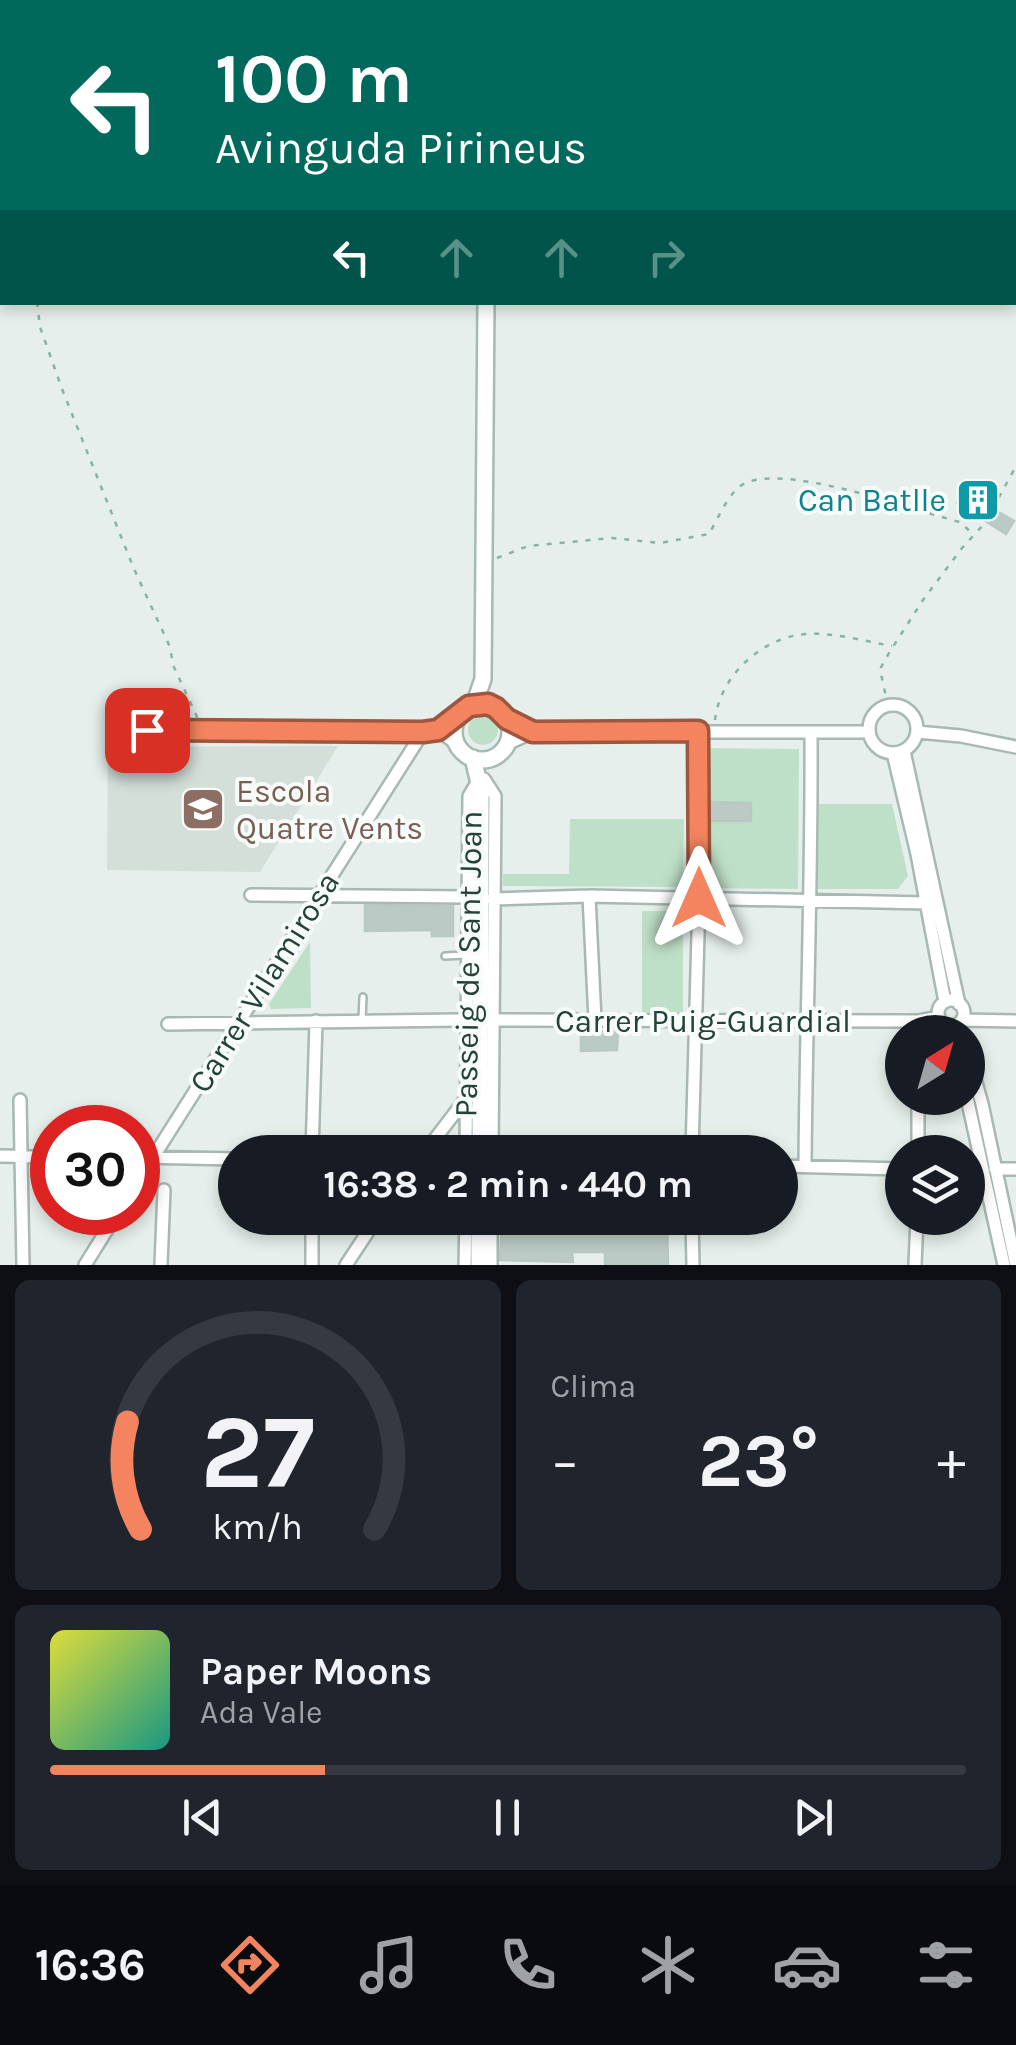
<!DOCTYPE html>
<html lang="es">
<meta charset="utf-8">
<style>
:root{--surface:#171b24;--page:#20242c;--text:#f1f3f6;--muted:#9ea1a6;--line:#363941;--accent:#f4845f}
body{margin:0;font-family:Karla,sans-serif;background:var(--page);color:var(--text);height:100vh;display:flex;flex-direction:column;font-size:38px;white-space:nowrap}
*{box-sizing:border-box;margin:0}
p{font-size:32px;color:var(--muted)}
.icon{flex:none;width:55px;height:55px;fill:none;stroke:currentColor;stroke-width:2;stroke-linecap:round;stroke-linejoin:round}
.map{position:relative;height:1265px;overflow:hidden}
.drawer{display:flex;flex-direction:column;gap:15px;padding:15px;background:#0d0f14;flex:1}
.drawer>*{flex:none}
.hud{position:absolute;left:0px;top:0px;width:1018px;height:305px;box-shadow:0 5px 15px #0003;background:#00695c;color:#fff;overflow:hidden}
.needle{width:65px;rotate:37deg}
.tools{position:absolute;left:885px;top:1015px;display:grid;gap:20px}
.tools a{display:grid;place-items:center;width:100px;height:100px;border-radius:50%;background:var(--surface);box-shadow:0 5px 15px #0003;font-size:50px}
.speed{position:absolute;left:30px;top:1105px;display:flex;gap:20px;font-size:50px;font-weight:700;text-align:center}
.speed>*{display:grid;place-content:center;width:130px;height:130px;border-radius:50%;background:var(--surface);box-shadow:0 5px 15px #0003;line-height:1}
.speed .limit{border:15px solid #d22;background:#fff;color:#111}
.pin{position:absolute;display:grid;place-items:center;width:85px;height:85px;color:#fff;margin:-42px;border-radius:20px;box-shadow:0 5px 15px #0006}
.me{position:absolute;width:110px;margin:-55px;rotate:0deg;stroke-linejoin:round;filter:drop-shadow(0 0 8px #0008)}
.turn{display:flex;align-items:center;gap:35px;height:210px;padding:0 50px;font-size:45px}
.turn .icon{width:130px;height:130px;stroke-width:2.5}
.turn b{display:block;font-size:70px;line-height:85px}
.lanes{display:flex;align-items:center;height:95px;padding:0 50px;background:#0003;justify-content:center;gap:50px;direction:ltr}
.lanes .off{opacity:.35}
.big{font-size:75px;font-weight:700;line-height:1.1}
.drawer .card{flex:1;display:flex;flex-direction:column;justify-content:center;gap:15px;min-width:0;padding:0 35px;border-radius:15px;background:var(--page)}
.drawer .dial{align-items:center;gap:0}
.dial svg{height:260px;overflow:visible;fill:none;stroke:var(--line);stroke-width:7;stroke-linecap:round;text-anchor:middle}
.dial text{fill:var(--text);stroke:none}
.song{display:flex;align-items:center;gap:30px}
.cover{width:120px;height:120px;border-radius:15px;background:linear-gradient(135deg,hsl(60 70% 55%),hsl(170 70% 35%))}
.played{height:10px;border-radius:5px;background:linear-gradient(90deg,var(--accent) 30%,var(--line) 30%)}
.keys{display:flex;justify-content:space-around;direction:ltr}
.heat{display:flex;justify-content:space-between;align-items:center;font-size:55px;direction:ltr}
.drawer .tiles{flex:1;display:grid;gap:15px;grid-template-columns:1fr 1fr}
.card:last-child{grid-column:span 2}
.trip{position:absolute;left:218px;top:1135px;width:580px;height:100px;border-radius:50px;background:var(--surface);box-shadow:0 5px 15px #0003;font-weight:700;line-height:100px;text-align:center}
.tab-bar{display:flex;height:160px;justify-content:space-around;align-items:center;background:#090b0e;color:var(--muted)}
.tab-bar .icon{width:70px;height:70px}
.tab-bar .on{color:var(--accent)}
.tab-bar b{font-size:45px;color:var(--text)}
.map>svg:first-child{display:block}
</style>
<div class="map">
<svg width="1016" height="1265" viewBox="0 0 1016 1265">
<rect width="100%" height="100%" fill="#e6efeb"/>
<path fill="#d4dfda" d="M338 746 260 872 107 870 108 747Z"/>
<path fill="#bfe0c8" d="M468 730a15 15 0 1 1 30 0a15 15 0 1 1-30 0Z
M704 748 799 749 798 889 704 888V821H751V803L704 802Z
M818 804H892L908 876 898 889H818Z
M570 819H684L683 887 503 886V874H569Z
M642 911H683V1013H642Z
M310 942 311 1008 271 1009 269 1004Z"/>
<path fill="#bbcac4" stroke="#b8c9c2" stroke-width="2.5" d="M973 482 998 496 993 509 1014 521 1006 534 957 503Z
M708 802 751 803V821H708Z
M365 905 453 906V936H432V930L365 931Z
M618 1031 617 1050 581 1051V1032Z
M502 1218H667L668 1265H605V1252H572L573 1262 500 1260Z"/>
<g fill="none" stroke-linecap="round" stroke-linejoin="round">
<g stroke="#a8b8b2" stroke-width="10">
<path id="lane" d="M445 956 465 955
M362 1019 363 997"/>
</g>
<g stroke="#a8b8b2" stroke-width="16">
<path id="street" d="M869 729a24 24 0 1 1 48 0a24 24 0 1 1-48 0Z
M507 719 533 732
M120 729 423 732 438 730 458 718
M438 730 457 744
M917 732 961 736 1016 747
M507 744 533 732H869
M904 751 959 1004
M893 753 917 854 945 1002
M484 779 495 796 492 1152
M251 895 468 897
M589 896 595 1020
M492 899 589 896 926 903
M938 1013a13 13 0 1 1 26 0a13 13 0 1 1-26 0Z
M962 1020 1016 1021
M168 1024 458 1020 918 1021 939 1017
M968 1054 982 1104 1016 1265
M967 1098 1004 1265
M20 1100 23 1265
M312 1152 316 1021
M425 1152 467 1097
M466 1152 469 796 480 778
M692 1152 699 898 698 731
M918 1152V1098
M0 1156 52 1157
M138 1157 235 1159
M780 1166 902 1169
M805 1166C806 1021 812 877 811 732
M995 1169H1016
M138 1181 423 732
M312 1218V1265
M692 1218 693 1265
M85 1265 118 1212
M161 1265 164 1190
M346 1265 377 1218
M465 1265 466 1218
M491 1265V1218
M915 1265 917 1218"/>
</g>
<g stroke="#a4bbb3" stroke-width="20">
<path id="secondary" d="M507 2 508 0
M454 732a28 28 0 1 1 56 0a28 28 0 1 1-56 0Z
M474 705 483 679 486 302
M473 758 481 792 480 1152
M479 1265V1218"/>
</g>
<path stroke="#86b3a5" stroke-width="2.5" stroke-dasharray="5 8" stroke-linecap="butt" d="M697 0 698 2
M0 130 2 131
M37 302 40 327 62 389 134 569 170 647 173 665 198 719
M497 558 528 546 612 538 660 543 709 534C717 520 727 497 739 487 774 458 915 511 960 522L974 535
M888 706 880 669 889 653 923 600 962 548 985 523 1016 466
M715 720C720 676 761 638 805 634 833 632 864 641 892 646"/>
<use href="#lane" stroke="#fff" stroke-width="5"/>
<use href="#street" stroke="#fff" stroke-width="11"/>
<use href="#secondary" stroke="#fff" stroke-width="15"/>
</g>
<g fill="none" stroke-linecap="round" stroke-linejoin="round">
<g stroke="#9f563e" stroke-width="25">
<path id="route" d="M147 730 423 732 438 730 469 706 488 704 496 708 507 719 533 732 698 731 699 898"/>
</g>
<use href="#route" stroke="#f4845f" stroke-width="18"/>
</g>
<defs>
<g id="building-square" transform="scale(2.25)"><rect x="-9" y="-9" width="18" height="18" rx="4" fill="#0f9aa8" stroke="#f7fbf9"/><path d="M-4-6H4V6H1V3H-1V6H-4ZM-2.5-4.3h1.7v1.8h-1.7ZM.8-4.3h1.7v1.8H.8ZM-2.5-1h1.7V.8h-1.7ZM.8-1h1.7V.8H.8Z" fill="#fff"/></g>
<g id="school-square" transform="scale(2.25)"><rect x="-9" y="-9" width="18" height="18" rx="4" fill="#8d6e63" stroke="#f7fbf9"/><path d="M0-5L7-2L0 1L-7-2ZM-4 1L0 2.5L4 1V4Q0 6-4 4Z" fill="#fff"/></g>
</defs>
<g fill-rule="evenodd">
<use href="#building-square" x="978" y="500"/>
<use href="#school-square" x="203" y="809"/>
</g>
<g text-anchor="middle" stroke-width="8" stroke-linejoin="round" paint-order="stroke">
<g font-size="32" fill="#0d838f" stroke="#f7fbf9" text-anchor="end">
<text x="946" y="511">Can Batlle</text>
</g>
<g font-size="32" fill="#785e54" stroke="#f7fbf9" text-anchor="start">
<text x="236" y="802">Escola<tspan x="236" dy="37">Quatre Vents</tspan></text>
</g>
<g font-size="32" fill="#24423a" stroke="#f7fbf9">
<text transform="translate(468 964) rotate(-89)" y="11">Passeig de Sant Joan</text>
<text transform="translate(264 982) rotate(-58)" y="11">Carrer Vilamirosa</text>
<text x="703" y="1032">Carrer Puig-Guardial</text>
</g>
</g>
</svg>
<div class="tools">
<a><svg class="needle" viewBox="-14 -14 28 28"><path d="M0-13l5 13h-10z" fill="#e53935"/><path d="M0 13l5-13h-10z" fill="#9ea1a6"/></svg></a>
<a><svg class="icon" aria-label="layers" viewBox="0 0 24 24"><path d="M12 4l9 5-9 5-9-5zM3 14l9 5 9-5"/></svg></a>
</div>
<div class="speed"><div class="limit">30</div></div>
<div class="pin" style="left:147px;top:730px;background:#d93025"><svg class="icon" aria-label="arrive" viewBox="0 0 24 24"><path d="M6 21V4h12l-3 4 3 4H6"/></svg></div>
<svg class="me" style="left:699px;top:898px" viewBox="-20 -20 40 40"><path d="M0-17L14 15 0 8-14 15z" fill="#f4845f" stroke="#fff" stroke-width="4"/></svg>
<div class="trip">16:38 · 2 min · 440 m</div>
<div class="hud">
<div class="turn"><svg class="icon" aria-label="left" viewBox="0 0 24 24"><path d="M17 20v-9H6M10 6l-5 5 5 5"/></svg><div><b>100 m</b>Avinguda Pirineus</div></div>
<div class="lanes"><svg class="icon" aria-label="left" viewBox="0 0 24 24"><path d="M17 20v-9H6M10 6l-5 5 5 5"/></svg><svg class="icon off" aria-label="ahead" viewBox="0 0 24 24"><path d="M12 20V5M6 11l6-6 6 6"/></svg><svg class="icon off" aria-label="ahead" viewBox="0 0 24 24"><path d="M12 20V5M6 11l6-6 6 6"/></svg><svg class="icon off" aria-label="right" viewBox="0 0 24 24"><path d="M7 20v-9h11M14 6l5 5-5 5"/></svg></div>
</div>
</div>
<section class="drawer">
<div class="tiles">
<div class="card dial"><svg viewBox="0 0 100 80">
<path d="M14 69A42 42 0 1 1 86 69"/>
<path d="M14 69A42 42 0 0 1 10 36" stroke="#f4845f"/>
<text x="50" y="56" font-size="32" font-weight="700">27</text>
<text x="50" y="72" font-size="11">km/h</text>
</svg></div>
<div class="card"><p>Clima</p>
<div class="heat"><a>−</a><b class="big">23°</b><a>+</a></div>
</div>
<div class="card">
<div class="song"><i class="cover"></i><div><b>Paper Moons</b><p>Ada Vale</p></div></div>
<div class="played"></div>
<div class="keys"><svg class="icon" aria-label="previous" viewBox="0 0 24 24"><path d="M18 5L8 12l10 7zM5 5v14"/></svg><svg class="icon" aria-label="pause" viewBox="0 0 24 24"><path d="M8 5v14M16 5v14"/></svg><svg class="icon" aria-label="next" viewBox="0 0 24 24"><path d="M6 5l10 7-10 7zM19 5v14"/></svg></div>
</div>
</div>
</section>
<nav class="tab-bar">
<b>16:36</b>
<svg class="icon on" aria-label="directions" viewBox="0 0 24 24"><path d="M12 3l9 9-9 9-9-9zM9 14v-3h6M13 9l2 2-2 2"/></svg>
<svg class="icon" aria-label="music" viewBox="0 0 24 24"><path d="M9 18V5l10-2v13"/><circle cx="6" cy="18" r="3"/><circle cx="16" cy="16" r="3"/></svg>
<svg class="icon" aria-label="phone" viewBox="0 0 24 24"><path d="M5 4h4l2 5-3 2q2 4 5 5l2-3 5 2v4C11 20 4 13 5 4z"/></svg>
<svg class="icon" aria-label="climate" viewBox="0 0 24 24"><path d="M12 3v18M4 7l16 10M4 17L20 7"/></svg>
<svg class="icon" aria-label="car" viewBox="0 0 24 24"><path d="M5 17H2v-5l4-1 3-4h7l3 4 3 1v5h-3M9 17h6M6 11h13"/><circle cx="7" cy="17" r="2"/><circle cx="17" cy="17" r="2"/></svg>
<svg class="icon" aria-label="filters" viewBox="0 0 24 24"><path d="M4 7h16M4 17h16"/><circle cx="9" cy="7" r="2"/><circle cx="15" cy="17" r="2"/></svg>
</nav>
